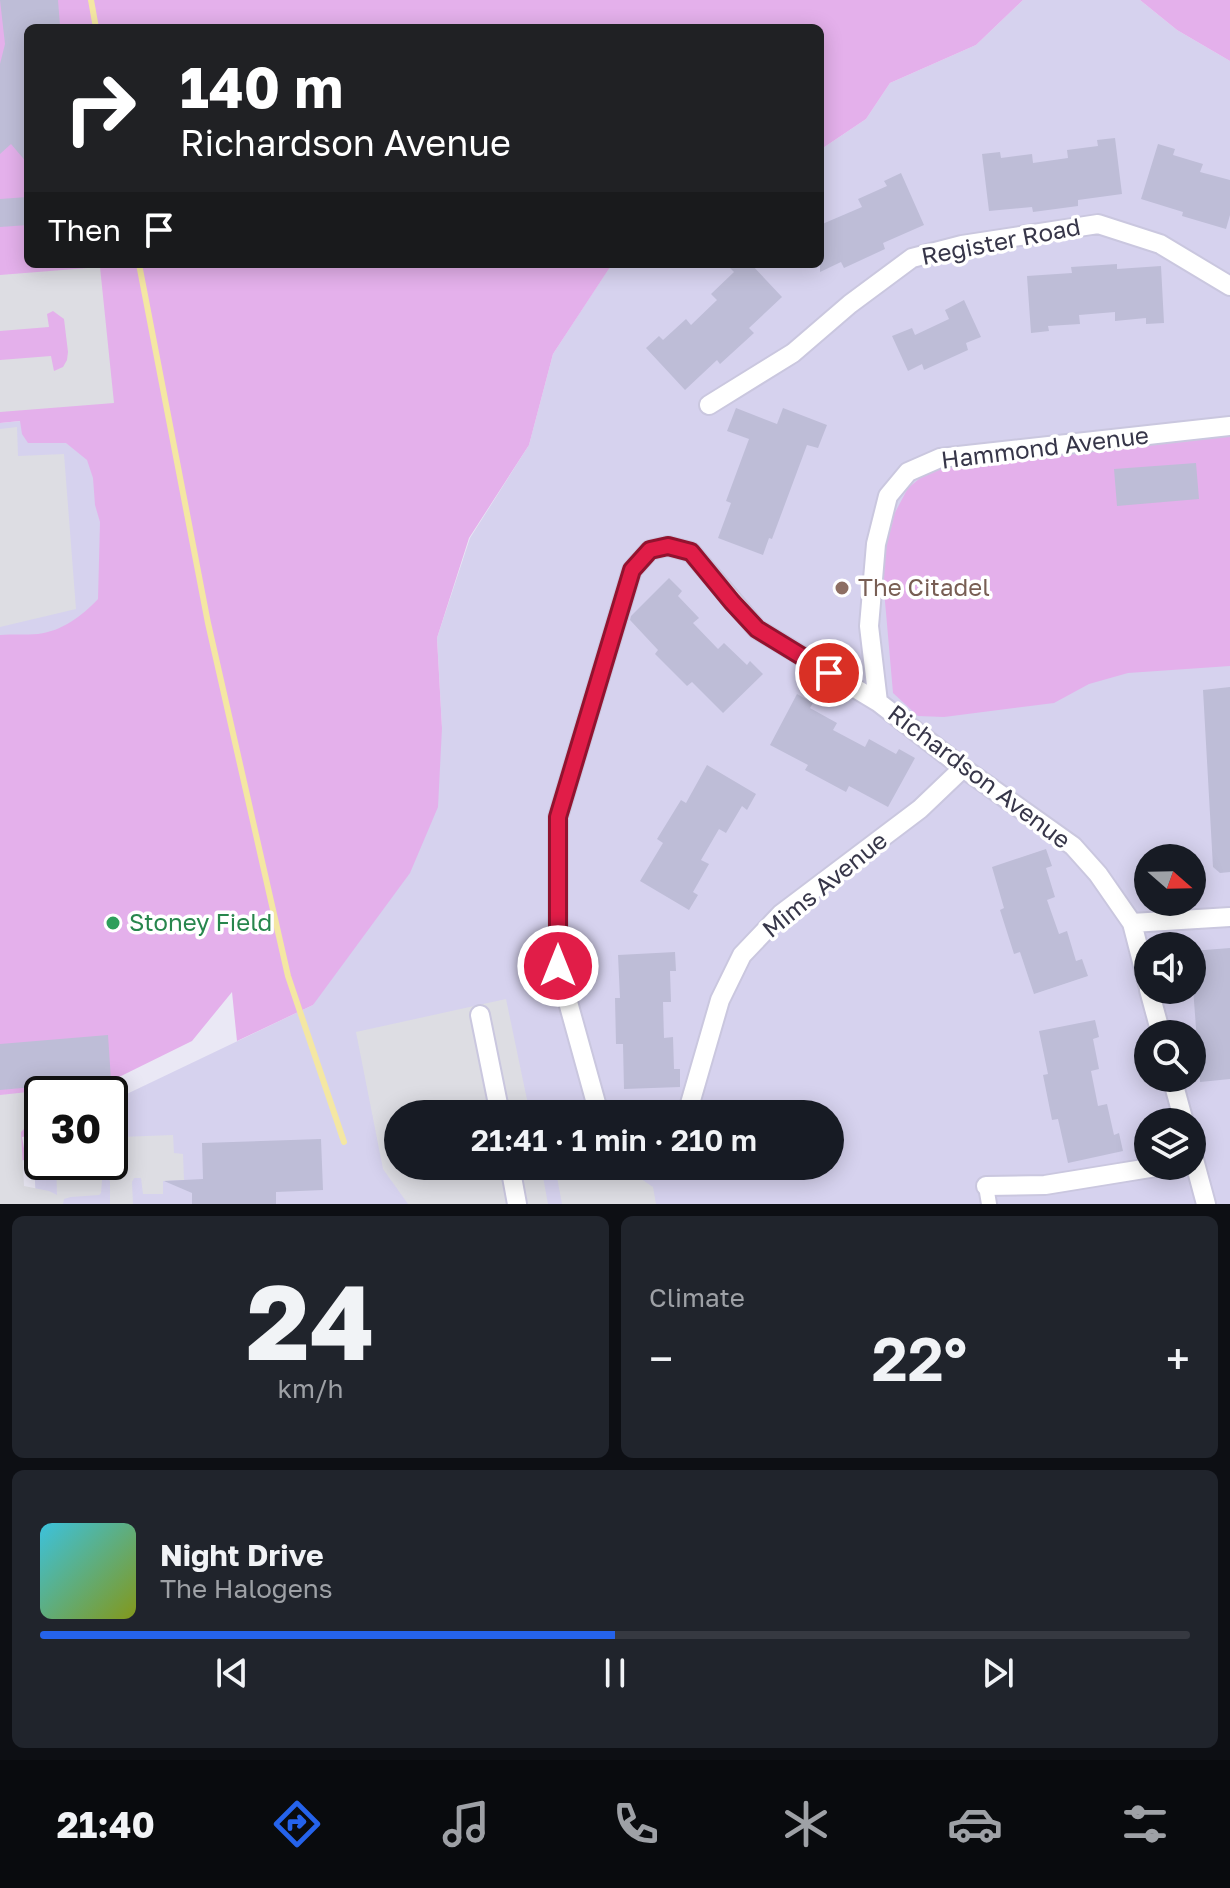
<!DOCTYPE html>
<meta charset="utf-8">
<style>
:root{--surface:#171b24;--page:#20242c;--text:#f1f3f6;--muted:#9ea1a6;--line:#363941;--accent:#2563eb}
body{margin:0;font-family:"Golos Text",sans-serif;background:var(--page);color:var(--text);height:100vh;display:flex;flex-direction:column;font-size:30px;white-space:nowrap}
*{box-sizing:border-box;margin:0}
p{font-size:26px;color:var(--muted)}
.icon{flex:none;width:44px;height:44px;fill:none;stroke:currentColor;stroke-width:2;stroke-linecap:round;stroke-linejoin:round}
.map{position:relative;height:1204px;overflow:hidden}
.details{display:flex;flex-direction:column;gap:12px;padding:12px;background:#0d0f14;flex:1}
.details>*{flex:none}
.banner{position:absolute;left:24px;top:24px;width:800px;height:244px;border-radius:12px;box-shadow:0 4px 20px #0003;background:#202124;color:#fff;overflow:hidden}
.needle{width:52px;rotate:110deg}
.tools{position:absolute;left:1134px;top:844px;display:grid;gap:16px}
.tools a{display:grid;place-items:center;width:72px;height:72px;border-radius:50%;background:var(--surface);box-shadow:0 4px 20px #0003;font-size:40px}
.speed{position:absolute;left:24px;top:1076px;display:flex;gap:16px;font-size:40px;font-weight:700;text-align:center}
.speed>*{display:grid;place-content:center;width:104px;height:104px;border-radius:50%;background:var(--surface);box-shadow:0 4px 20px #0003;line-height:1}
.speed .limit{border:4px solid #111;border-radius:12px;background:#fff;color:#111}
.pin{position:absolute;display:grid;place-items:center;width:68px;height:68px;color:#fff;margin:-34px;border:4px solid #fff;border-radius:50%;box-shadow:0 2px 8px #0007}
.me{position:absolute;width:88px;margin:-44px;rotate:0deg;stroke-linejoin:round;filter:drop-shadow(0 0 6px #0008)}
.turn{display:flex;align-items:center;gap:28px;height:168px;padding:0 24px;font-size:36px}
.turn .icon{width:104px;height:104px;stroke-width:2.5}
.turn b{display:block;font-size:56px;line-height:68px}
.then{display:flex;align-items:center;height:76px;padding:0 24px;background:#0003;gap:16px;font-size:30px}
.big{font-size:60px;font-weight:600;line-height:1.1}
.details .tile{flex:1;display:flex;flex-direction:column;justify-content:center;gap:12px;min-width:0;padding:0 28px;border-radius:12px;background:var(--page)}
.details .dial{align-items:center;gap:0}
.dial b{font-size:104px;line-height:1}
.song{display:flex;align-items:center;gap:24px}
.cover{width:96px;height:96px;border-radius:12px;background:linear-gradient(135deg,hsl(190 70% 55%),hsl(70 70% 35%))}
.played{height:8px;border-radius:4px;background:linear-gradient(90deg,var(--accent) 50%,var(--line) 50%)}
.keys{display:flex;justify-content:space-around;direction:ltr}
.heat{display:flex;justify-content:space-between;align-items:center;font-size:44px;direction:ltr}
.details .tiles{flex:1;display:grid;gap:12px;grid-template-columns:1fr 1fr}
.tile:last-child{grid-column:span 2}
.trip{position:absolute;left:384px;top:1100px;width:460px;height:80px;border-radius:40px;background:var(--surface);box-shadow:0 4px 20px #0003;font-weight:600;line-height:80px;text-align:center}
.tabs{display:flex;height:128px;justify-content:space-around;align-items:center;background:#090b0e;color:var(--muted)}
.tabs .icon{width:56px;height:56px}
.tabs .selected{color:var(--accent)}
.tabs b{font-size:36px;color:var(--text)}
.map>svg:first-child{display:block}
</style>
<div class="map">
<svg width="1230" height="1204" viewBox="0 0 1230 1204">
<rect width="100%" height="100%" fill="#eae8f5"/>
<path fill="#d6d2ee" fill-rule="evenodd" d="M1023 0H1140L1177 30 1230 61V1204H36L33 1138 42 1134V1162H110V1102L313 1005 442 728 437 638 470 538 529 445 553 354 611 265 820 264V150L866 119 890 83 976 45ZM1148 858H1192V902H1148ZM1148 946H1192V990H1148ZM1148 1034H1192V1078H1148ZM398 1114H830V1166H398ZM1148 1122H1192V1166H1148Z
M116 412 144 674 0 688V423Z"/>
<path fill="#e4b0eb" d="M0 0H1023L976 45 890 83 866 119 820 150V28H28V264H612L553 354 529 445 469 538 437 638 442 728 438 807 410 873 313 1005 237 1041 232 992 192 1041 117 1078 121 1127 110 1128V1094H42V1134L22 1137 26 1160 0 1162V635C13 634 26 635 38 634 62 631 82 616 98 599L100 522 95 505 93 478 87 460 66 443H28L22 434 20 421 0 423Z
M1140 0H1230V61L1177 30Z
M1230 432V666L1128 673 1089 684 1054 703 944 717 918 716 893 693 882 567 891 520 908 488 930 470 1010 454Z"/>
<path fill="#dddde3" d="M100 267 114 403 0 412V360L51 356 54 371 63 367 67 360 68 352 64 319 53 311 47 314 49 327 0 331V275Z
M17 427 18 456 64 454 76 609 0 627V429Z
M506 999 530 1114H398V1166H541L548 1204H408L383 1169 356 1032Z
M28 1092 30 1109 42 1108V1127L24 1129 21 1132 24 1186 49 1191 57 1195 56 1162H110V1137V1151L115 1153 120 1150V1137L173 1135 174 1153 183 1154 184 1180 163 1181V1194H143L141 1178H134L132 1182 133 1204H110V1181L106 1177 102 1180 101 1193 99 1195 71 1197 64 1199 63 1204H0V1095Z
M555 1166H622L653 1187 656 1204H562Z"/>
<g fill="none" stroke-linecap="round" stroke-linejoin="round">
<path stroke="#f4e7a3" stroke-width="6" d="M91 0 96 28
M139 264 208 623 288 976 344 1142"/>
</g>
<path fill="#bebdd7" d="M0 0H58L60 26 28 28V127L24 134 28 140V164L11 144 0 154V64L5 44Z
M1115 138 1122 194 1078 200V206L1033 212 1032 207 989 211 982 154 1000 152 1001 158 1032 154 1033 163 1068 158 1067 150 1098 146 1097 140Z
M1158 144 1175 149 1173 155 1203 164 1200 172 1230 180V215L1226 229 1182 216 1183 212 1141 199Z
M901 173 924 225 883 243 885 249 844 268 841 262 820 272V225L862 207 858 199 887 186 884 181Z
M28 197V225L0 227V199Z
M726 264H751L782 297 749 328 754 333 720 364 717 360 685 390 646 348 659 336 663 340 686 319 691 325 717 300 711 294 734 272Z
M1117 264V269L1161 266 1164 323 1146 324V318L1115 321V312L1079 315 1080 324 1048 326 1049 331 1031 333 1027 276 1072 273 1071 267Z
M964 300 981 337 966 343 968 350 924 370 922 364 908 371 892 336 912 328 915 335 949 319 945 310Z
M736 408 777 424 783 408 827 425 818 448 807 445 772 539 769 538 763 555 718 538 731 503 726 501 749 439 727 431Z
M1196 463 1199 499 1117 506 1114 469Z
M669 578 682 591 678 596 699 618 693 623 718 649 724 643 747 665 750 661 763 674 723 713 692 682 687 686 655 654 658 650 630 620 631 616Z
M1230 687V872L1220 873 1213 867 1203 690Z
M797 694 813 703 810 708 837 723 833 730 865 747 869 739 896 754 899 749 915 758 888 807 849 786 846 792 805 770 808 765 770 745Z
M707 765 756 794 747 810 742 806 726 833 719 829 701 860 709 864 693 892 698 895 689 910 640 881 663 843 657 839 681 800 686 803Z
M1046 849 1052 866 1046 868 1055 897 1047 900 1059 934 1067 931 1076 961 1082 959 1088 976 1034 994 1020 952 1014 954 1000 910 1004 908 992 867Z
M1230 948V1079L1200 1082 1192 974V951Z
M675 952 676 971H670L671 1002H663L664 1038 673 1037 674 1069H680V1087L624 1089 623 1044H616L615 998H620L618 955Z
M1095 1020 1099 1037 1093 1039 1099 1069 1091 1071 1098 1106 1107 1104 1114 1135 1119 1133 1123 1151 1068 1163 1058 1119 1052 1120 1043 1075 1048 1074 1039 1031Z
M108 1035 111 1080 0 1090V1044Z
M321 1139 323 1190 276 1192V1204H192V1193L164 1181 203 1179 202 1143Z"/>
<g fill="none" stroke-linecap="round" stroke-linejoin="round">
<g stroke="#cac7df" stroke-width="18">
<path id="pedestrian" d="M986 1186 989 1204"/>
</g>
<g stroke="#cac7df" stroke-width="22">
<path id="minor" d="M709 405 793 353 850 304 912 258 962 245 1098 224 1160 244 1230 286
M878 702 869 626 876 544 888 496 908 472 940 458 1230 426
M1132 923 1230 917
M1149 990 1161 1034
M480 1015 500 1114
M1172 1078 1184 1122
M599 1114 558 966V817L632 570 650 550 668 546 691 552 757 629 878 702 963 768 1073 846 1098 874 1132 923 1148 985
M687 1114 720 1000 742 955 781 914 920 809 963 768
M1192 1152 1206 1204
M510 1166 517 1204
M986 1186 1045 1185 1162 1166"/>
</g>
<use href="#pedestrian" stroke="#fff" stroke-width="14"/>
<use href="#minor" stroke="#fff" stroke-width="18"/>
</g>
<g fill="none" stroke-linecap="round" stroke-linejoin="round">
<g stroke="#92132f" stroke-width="20">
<path id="route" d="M558 966V817L632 570 650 550 668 546 691 552 732 602 757 629 829 673"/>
</g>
<use href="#route" stroke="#e11d48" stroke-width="14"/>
</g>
<circle fill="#8d6e63" stroke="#fff" stroke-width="3" cx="842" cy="588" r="8"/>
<circle fill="#2e9e5b" stroke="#fff" stroke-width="3" cx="113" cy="923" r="8"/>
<g text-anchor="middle" stroke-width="7" stroke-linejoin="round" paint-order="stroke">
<g font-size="24" fill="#373649" stroke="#fff">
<text transform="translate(1001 242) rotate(-11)" y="8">Register Road</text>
<text transform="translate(1045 448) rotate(-7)" y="8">Hammond Avenue</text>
<text transform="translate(979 777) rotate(37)" y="8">Richardson Avenue</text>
<text transform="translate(825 885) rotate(-39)" y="8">Mims Avenue</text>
</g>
<g font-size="24" fill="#785e54" stroke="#fff" text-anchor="start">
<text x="858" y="596">The Citadel</text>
</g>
<g font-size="24" fill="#27864d" stroke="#fff" text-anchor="start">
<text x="129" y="931">Stoney Field</text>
</g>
</g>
</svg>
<div class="tools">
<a><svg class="needle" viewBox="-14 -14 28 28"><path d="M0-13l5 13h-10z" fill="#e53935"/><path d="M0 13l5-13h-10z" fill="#9ea1a6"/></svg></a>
<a><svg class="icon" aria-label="sound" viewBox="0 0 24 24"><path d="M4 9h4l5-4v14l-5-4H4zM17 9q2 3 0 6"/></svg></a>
<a><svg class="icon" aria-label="search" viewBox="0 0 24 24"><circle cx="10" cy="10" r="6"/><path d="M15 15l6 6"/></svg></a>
<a><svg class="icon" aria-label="layers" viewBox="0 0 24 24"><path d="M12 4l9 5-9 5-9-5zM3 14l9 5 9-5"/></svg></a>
</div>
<div class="speed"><div class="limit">30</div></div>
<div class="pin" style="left:829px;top:673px;background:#d93025"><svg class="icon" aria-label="arrive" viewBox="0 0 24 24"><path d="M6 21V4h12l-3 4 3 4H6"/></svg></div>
<svg class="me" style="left:558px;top:966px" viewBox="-20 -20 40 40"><circle r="17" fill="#e11d48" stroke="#fff" stroke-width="3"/><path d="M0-11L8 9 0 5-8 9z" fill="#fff"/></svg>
<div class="trip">21:41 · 1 min · 210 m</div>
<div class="banner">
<div class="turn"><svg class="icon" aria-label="right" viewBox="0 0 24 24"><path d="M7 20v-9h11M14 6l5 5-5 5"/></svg><div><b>140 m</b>Richardson Avenue</div></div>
<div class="then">Then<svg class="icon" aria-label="arrive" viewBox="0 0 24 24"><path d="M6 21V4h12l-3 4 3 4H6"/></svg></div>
</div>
</div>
<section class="details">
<div class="tiles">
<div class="tile dial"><b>24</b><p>km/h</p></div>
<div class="tile"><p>Climate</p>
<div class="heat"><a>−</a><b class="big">22°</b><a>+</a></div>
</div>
<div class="tile">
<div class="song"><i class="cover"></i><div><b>Night Drive</b><p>The Halogens</p></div></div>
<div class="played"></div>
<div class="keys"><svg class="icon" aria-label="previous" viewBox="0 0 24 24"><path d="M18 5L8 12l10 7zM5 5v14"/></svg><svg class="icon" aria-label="pause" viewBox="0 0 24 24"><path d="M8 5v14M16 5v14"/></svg><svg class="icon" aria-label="next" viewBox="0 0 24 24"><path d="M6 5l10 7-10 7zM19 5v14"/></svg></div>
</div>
</div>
</section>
<nav class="tabs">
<b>21:40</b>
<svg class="icon selected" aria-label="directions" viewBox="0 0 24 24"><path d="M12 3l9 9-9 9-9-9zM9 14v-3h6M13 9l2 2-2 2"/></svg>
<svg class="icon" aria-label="music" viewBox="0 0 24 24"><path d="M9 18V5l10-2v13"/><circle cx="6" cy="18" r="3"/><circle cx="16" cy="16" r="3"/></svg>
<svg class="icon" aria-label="phone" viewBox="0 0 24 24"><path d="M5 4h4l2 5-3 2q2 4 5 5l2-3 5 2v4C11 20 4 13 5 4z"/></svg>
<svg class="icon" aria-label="climate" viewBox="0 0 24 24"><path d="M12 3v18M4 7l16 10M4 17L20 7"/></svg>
<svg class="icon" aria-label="car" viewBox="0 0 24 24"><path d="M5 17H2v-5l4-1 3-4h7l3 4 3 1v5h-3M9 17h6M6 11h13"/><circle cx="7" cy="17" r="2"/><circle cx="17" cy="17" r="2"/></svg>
<svg class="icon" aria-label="filters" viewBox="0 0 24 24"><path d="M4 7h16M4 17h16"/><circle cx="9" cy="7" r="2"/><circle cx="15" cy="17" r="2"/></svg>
</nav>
